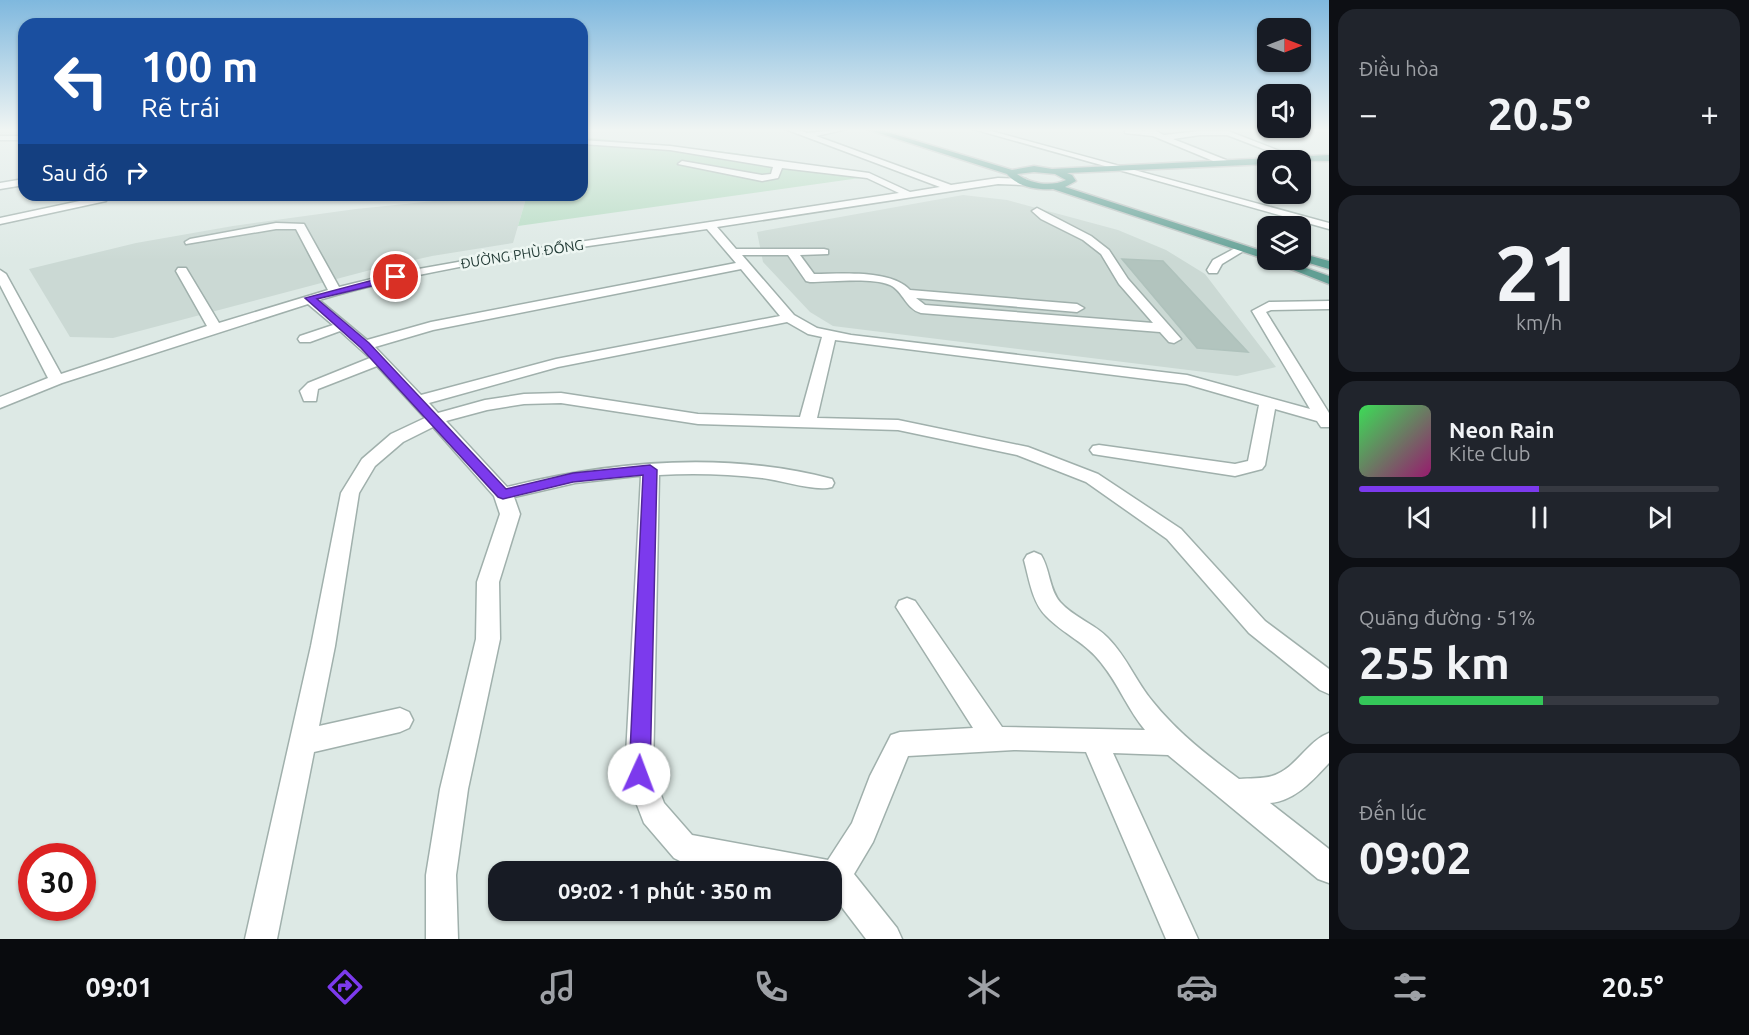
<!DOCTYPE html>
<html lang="vi">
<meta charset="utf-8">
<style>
:root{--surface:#171b24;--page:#20242c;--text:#f1f3f6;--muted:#9ea1a6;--line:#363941;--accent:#7c3aed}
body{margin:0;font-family:Ubuntu,sans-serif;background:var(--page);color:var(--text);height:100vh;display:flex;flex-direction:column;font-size:22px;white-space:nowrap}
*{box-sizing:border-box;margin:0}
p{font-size:20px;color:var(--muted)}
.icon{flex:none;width:33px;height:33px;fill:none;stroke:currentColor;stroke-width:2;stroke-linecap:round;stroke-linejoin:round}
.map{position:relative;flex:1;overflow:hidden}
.drawer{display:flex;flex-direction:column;gap:9px;padding:9px;background:#0d0f14;width:420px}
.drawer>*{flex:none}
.banner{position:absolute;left:18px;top:18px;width:570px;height:183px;border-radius:18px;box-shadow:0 2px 4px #0004;background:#1a4fa0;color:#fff;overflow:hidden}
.needle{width:39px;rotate:90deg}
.fabs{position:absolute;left:1257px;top:18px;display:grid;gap:12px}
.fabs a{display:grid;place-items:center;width:54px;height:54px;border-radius:12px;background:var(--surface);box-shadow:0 2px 4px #0004;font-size:30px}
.speed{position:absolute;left:18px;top:843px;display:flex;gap:12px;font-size:30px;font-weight:700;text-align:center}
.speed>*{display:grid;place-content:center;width:78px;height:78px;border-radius:50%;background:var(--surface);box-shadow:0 2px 4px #0004;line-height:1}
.speed .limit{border:9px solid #d22;background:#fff;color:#111}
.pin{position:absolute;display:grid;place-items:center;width:51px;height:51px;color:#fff;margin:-26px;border:3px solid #fff;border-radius:50%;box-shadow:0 2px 6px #0007}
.me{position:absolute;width:66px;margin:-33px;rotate:2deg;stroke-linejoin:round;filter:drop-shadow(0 0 4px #0008)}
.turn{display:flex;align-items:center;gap:21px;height:126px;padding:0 24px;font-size:27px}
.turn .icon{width:78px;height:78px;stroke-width:2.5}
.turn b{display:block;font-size:42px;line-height:51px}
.then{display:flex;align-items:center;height:57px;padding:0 24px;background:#0003;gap:12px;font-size:22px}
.big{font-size:45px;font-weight:700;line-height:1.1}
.drawer .card{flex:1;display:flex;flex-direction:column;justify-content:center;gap:9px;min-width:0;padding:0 21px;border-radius:18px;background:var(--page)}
.drawer .dial{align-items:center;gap:0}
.dial b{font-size:78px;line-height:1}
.song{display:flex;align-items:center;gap:18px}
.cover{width:72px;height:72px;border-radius:9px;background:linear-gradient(135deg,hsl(130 70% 55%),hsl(320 70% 35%))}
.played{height:6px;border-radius:3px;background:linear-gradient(90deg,var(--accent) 50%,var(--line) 50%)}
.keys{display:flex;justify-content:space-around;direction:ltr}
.heat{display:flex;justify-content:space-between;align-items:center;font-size:33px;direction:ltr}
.charge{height:9px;border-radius:4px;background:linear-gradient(90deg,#34c759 51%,var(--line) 0)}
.trip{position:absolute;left:488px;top:861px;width:354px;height:60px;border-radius:18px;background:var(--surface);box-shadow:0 2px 4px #0004;font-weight:700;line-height:60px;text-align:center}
.dock{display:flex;height:96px;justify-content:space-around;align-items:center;background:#090b0e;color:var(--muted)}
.dock .icon{width:42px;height:42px}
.dock .current{color:var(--accent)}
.dock b{font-size:27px;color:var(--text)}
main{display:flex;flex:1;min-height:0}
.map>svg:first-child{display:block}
</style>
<main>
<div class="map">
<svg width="1329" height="939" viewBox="0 0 1329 939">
<rect width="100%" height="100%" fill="#dde9e5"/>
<path fill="#cbd9d4" d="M493 195H527L513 243 432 256 378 268 113 338 70 337 29 269 136 243 233 226 356 209Z
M963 195 1007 200 1118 230 1166 250 1205 274 1276 367 1237 376 833 326 810 312 763 262 757 232Z"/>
<path fill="#b5dbc2" d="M582 137 735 153 874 176 518 226 527 195H582Z"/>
<path fill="#b2c4be" stroke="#afc2bc" stroke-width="1.5" d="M1122 259 1163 261 1248 352 1197 348Z"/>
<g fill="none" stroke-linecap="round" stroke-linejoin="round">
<g stroke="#a0b0ac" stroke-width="3">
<path id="minor" d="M785 129H795L807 133 847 129 816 136 951 185 998 178 1026 179 1031 182 1026 185 998 184 717 227 736 249H824L828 250V254L800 255 814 274C840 274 891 269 910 290L1077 304 1084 308 1077 312 916 298 925 305 1153 323 1119 284 1101 254 1083 240 1041 219 1032 211 1037 208 1091 236 1109 250 1128 279 1181 339 1174 343 1169 342 1160 332 921 313C906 309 903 291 890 285 871 277 831 282 810 282L806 281 788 255H742L794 315 817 328 851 335 1187 375 1310 409 1252 311 1269 302 1329 301V309L1271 310 1266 312 1329 413V427H1321L1317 421 1275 409 1265 465 1262 469 1235 476 1099 455 1093 454 1090 450 1093 446 1099 445 1235 464 1248 461 1259 405 1186 384 835 340 817 418 898 420 1028 447 1098 474 1181 529 1265 621 1329 669V694L1320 690 1249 633 1167 539 1086 482 1017 455 898 430 698 424 561 403 524 404 487 410 446 421 507 487C612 461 726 451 832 479L834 483 832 487C815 492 781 480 762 478 728 474 693 473 659 475L653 774 664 803 692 835 828 860 852 823 870 776 891 735 900 732 973 728 896 607 899 601 907 598 915 601 1002 727 1145 730C1128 710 1119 685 1102 664 1087 643 1063 634 1046 616 1032 602 1029 578 1024 560L1027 555 1034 552 1041 555C1050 569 1049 589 1060 602 1073 617 1095 624 1108 638 1127 657 1136 682 1153 702 1178 733 1208 756 1239 779 1249 778 1263 779 1272 776 1296 769 1307 741 1329 733V763C1313 780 1295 801 1270 803L1329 849V883L1318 879 1168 755 1113 753 1198 939H1166L1086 752 1014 750 908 756 873 842 854 874 897 928 902 939H866L831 893V872H732L684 863 674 858 644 823 625 774 641 476H637L575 483 514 497 520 514 499 582 500 639 468 789 456 875 458 939H426V875L440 789 476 639 477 582 500 514 494 496 433 427 403 442 375 466 359 493 335 646 319 726 400 708 409 712 413 720 409 728 400 732 314 752 277 939H245L311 646 341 493 362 459 391 434 425 418 377 366 318 389 316 401H304L300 391 308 383 370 358 340 331 310 342H300L298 339 300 336 333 325 308 304 62 383 0 408V397L48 378 0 285V270L6 274 61 374 207 326 176 271 178 268H186L219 323 328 290 296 229H276L186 244 185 242 190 239 276 223 304 224 339 287 396 273 520 251 899 193 867 178 782 168 778 178 762 181 678 164 682 161 762 175 771 174 773 167 670 150 582 144V140L670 146 869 173 910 192 940 187ZM707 229 736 263 431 322 367 340 319 300C445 263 578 248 707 229ZM741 269 780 316 556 359 421 395 375 347 433 330ZM787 322 808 334 822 337 800 417 698 414 561 393 524 394 485 400 438 413 429 403 558 367Z
M973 129H984L1329 223V229Z
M1128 129 1146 131 1144 129H1152L1164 135 1200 131H1228L1300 159 1292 160 1227 135H1200L1173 139 1226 160 1227 162 1223 165 1153 136 1125 133V129Z
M0 136H24V140H0Z
M24 179V185L0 189V183Z
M103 196 106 197V201L0 224V218Z
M1241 245 1247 248 1245 250 1222 264 1217 273H1209L1207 270 1213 260Z"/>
</g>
<g stroke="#bcc3c2" stroke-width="3">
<path id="major" d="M866 129H877L1012 170 1034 166 1052 169 1329 155V161L1268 160V164L1067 173 1072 175 1076 181 1065 187 1268 253V260H1283L1329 276V284L1268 260 1053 189C1036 190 1018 187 1007 174ZM1034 172 1055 174 1066 180C1051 187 1030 184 1017 174Z
M1300 253 1329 261V269L1299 260Z"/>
</g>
<use href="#minor" fill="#fff" fill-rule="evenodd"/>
<use href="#major" fill="#619f94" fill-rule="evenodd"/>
</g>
<linearGradient id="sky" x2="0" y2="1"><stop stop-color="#7fb8de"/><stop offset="0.5" stop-color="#f0f5f3"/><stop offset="1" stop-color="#f0f5f3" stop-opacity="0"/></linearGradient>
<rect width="1329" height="260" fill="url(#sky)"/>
<path fill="#7c3aed" stroke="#51269a" stroke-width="1.5" d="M396 274 401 277 400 279 317 299 369 343 506 489 573 473 650 465 657 470 650 774 646 781 639 784 632 781 629 774 643 475 573 482 503 499 498 497 361 348 305 298Z"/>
<g text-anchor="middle" stroke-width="5" stroke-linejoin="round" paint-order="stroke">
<g font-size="14" fill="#1f3833" stroke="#edf6f2">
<text transform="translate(522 254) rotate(-9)" y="5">ĐƯỜNG PHÙ ĐỔNG</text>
</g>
</g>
</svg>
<div class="fabs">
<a><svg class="needle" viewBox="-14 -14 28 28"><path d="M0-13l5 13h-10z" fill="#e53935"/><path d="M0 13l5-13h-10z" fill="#9ea1a6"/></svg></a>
<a><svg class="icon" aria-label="sound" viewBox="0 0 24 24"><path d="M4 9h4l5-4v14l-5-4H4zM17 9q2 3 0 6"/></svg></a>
<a><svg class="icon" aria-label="search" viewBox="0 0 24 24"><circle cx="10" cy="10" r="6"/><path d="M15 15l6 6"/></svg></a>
<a><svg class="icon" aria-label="layers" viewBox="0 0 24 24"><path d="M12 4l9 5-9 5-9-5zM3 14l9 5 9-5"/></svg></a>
</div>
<div class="speed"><div class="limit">30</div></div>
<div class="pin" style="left:396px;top:277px;background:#d93025"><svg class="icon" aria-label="arrive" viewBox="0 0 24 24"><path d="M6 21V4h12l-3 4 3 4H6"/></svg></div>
<svg class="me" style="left:639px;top:774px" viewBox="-20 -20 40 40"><circle r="19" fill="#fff"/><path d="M0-13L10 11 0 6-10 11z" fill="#7c3aed"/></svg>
<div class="trip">09:02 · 1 phút · 350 m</div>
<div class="banner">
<div class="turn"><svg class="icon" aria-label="left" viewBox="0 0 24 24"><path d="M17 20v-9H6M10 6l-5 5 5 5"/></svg><div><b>100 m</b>Rẽ trái</div></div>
<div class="then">Sau đó<svg class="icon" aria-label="right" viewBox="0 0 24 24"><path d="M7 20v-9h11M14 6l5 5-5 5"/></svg></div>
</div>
</div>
<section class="drawer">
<div class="card"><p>Điều hòa</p>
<div class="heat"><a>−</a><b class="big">20.5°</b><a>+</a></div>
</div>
<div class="card dial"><b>21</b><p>km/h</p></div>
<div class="card">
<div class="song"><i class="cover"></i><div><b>Neon Rain</b><p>Kite Club</p></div></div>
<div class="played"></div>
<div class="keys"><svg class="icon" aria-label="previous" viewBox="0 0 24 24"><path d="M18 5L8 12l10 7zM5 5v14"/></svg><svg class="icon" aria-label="pause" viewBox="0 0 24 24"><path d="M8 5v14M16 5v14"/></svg><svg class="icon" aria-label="next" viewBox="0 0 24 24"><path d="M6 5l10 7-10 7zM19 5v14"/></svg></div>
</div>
<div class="card"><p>Quãng đường · 51%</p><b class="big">255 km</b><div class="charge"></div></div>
<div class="card"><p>Đến lúc</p><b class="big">09:02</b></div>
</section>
</main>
<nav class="dock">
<b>09:01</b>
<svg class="icon current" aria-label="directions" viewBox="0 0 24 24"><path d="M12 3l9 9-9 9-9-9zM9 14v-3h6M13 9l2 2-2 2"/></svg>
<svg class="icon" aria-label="music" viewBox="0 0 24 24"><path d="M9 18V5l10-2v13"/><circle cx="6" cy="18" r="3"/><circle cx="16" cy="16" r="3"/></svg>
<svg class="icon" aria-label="phone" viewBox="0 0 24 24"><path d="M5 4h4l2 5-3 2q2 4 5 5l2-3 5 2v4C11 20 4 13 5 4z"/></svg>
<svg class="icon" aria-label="climate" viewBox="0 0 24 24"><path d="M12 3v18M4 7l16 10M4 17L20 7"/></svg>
<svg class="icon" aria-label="car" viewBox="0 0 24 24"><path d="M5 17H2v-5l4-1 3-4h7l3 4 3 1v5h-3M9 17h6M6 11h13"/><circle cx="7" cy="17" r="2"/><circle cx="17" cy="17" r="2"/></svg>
<svg class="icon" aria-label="filters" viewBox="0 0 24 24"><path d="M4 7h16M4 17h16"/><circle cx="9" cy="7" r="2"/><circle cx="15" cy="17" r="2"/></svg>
<b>20.5°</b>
</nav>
